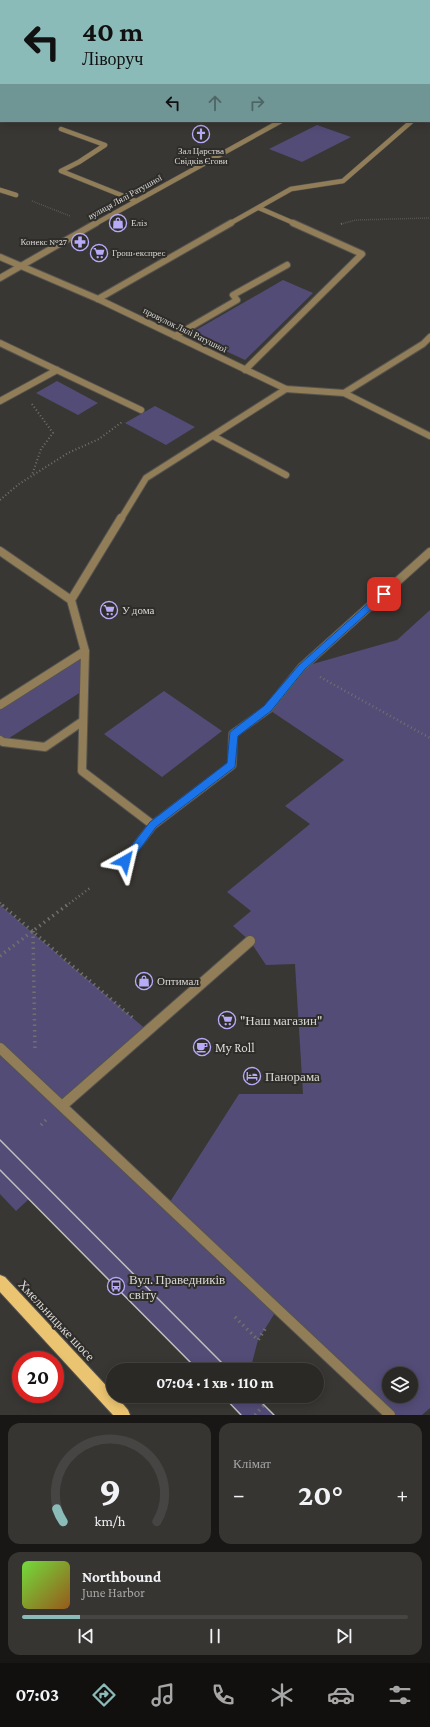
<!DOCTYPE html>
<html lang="uk">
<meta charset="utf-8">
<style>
:root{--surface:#2b2926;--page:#373532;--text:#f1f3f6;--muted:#a6a6a7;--line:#474543;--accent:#8bbbb9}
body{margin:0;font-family:"Crimson Pro",serif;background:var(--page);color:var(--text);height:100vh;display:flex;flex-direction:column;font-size:15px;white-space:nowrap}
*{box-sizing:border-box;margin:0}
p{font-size:13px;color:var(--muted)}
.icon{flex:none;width:22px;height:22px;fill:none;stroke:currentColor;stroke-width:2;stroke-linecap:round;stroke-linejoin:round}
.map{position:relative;height:1415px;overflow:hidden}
.side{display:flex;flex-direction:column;gap:8px;padding:8px;background:#181715;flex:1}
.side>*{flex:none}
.hud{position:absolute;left:0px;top:0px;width:430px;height:122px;box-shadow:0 2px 10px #0003,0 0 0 1px var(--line);background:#8bbbb9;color:#111;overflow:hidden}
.tools{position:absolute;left:382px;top:1367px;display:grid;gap:8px}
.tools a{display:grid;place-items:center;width:36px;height:36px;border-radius:50%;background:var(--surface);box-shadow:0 2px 10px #0003,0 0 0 1px var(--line);font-size:20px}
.speed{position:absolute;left:12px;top:1351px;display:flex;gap:8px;font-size:20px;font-weight:700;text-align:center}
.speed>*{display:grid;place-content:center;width:52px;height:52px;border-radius:50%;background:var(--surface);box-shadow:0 2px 10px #0003,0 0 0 1px var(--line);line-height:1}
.speed .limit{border:6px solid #d22;background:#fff;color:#111}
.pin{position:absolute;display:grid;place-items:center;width:34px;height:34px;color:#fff;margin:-17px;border-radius:8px;box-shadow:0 2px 6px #0006}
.me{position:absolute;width:44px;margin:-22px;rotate:37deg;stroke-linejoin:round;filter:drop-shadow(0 0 3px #0008)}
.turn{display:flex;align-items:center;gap:14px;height:84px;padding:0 16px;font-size:18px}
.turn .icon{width:52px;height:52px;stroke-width:2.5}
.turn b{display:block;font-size:28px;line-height:34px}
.lanes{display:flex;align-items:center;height:38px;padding:0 16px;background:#0003;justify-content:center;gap:20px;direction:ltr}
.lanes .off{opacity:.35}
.big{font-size:30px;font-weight:700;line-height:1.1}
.side .widget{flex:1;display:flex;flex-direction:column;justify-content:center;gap:6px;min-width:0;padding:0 14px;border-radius:12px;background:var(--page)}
.side .dial{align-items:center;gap:0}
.dial svg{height:104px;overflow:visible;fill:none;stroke:var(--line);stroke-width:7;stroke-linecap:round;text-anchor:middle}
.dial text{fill:var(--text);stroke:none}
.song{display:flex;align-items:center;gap:12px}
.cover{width:48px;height:48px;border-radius:6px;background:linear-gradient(135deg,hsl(100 70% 55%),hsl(30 70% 35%))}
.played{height:4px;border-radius:2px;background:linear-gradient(90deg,var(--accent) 15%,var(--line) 15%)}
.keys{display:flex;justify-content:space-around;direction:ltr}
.heat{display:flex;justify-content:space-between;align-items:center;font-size:22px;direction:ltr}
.side .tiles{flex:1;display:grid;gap:8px;grid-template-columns:1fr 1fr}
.widget:last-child{grid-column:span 2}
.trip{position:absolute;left:106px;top:1363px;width:218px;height:40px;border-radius:20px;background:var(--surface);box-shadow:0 2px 10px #0003,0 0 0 1px var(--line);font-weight:700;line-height:40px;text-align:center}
.tab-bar{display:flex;height:64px;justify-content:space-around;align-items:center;background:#11100f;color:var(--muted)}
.tab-bar .icon{width:28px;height:28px}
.tab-bar .selected{color:var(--accent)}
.tab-bar b{font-size:18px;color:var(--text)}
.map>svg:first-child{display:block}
</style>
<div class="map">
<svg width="430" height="1415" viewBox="0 0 430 1415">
<rect width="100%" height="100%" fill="#393733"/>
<path fill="#534c77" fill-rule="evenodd" d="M317 125 351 137 302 162 269 149Z
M283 280 313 293 245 360 189 334Z
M57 381 98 403 78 415 36 393Z
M155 406 195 427 166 445 125 423Z
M430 610V1408L422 1415H390L278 1308 258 1340 252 1363 246 1370H198L29 1199 16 1211 0 1194V905L148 1031 62 1106 168 1205 239 1094H303L295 964 266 965 250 941 233 926 251 911 227 892 310 824 285 806 344 760 268 709 302 667 397 640ZM389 1374H411V1396H389Z
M85 651 84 690 3 742 0 740V705Z
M164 691 222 731 162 777 104 734Z
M223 1396H255L274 1415H241Z"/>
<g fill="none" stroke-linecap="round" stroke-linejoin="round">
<path fill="#231b41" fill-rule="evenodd" d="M274 0H278V1H274Z"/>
<g stroke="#565450" stroke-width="5.5">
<path id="lane-far3" d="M393 1 395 0
M61 129 105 145 79 162 61 171 136 201
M0 190 16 195
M259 208 296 224
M229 224 291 189 343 181 412 121"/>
</g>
<g stroke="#565450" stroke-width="8">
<path id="lane-far2" d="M98 299 231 223
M175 336 237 300 233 295 287 265
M430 337 423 344 344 393 430 436
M0 343 141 410
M245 370 362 254 293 223
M0 401 57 370
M213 436 286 475
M121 519 146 478 286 389"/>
</g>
<g stroke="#565450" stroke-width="10">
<path id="lane-far1" d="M121 518 71 600 85 651 82 771 153 825 232 765 233 734 268 709 302 667 430 552
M0 551 71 600
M0 705 85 651
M0 740 3 742 45 747 83 721
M125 861 153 825"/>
</g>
<g stroke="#565450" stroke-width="12">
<path id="lane" d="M0 1048 390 1415
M62 1106 250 941"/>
</g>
<g stroke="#565450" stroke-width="5.5">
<path id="street-far1" d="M171 0 174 1
M88 1 91 0
M95 224 281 121"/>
</g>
<g stroke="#565450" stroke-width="8">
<path id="street" d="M0 257 98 299 286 389 344 393
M0 278 96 223"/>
</g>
<g stroke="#565450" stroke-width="2">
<path id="primary" d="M0 1275 5 1277 113 1393V1396H116L128 1410 130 1415H113L0 1292Z"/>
</g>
<path stroke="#72706d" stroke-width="1.5" stroke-dasharray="0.5 1.5" stroke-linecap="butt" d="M32 201 70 216
M341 224 356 220 430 218"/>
<path stroke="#72706d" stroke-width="2" stroke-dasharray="1 2.5" stroke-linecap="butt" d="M341 224 343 223
M32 404 53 433 41 449 32 475
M0 500 19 484 68 453 99 439 122 422"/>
<path stroke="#72706d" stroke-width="2.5" stroke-dasharray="1 3" stroke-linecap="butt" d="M320 677 430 738
M0 903 4 906
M66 906 90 888"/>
<path stroke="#72706d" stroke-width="3.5" stroke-dasharray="1.5 4" stroke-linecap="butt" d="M2 905 133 1018
M33 931 35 1052
M0 956 67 905
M41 1125 47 1119
M235 1317 258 1340 267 1326
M255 1415 272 1396"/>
<use href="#lane-far3" stroke="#917e58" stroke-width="4.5"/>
<use href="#lane-far2" stroke="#917e58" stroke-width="6"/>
<use href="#lane-far1" stroke="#917e58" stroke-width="8"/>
<use href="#lane" stroke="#917e58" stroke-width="10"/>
<use href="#street-far1" stroke="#917e58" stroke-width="4.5"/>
<use href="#street" stroke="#917e58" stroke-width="6"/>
<use href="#primary" fill="#ebc471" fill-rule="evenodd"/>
<path stroke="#c2c0be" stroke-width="1.5" d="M0 1140 229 1370
M0 1170 198 1370
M223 1396 241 1415
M255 1396 274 1415"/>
</g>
<path fill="#1a73e8" stroke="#114b97" d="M384 591 388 594 386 596 305 669 271 711 238 736 235 767 156 827 129 864H122L120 861 122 858 150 822 227 763 230 732 264 706 299 665 381 592Z"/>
<defs>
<g id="church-ring" transform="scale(0.9)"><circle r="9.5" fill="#2f2d29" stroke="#b7abf8" stroke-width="1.5"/><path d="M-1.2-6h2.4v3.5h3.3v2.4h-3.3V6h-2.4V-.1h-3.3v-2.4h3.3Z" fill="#b7abf8"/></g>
<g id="shop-ring" transform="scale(0.9)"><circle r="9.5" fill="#2f2d29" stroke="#b7abf8" stroke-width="1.5"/><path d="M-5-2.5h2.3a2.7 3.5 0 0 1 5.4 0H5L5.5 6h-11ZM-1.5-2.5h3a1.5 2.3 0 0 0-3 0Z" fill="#b7abf8"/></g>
<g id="pharmacy-ring" transform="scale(0.9)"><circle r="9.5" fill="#2f2d29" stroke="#b7abf8" stroke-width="1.5"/><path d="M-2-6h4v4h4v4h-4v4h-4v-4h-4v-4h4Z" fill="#b7abf8"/></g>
<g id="supermarket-ring" transform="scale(0.9)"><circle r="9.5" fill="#2f2d29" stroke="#b7abf8" stroke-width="1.5"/><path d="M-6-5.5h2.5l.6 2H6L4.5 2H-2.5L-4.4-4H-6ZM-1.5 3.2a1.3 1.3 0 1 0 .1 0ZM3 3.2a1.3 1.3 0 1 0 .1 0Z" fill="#b7abf8"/></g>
<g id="cafe-ring" transform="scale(0.9)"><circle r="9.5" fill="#2f2d29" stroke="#b7abf8" stroke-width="1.5"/><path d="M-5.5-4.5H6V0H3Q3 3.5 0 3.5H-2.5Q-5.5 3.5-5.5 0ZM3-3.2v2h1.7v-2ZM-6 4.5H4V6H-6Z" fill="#b7abf8"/></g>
<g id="hotel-ring" transform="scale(0.9)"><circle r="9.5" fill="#2f2d29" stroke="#b7abf8" stroke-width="1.5"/><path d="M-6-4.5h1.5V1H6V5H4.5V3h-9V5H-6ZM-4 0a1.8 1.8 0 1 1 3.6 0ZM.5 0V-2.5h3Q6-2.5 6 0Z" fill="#b7abf8"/></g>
<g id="bus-ring" transform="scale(0.9)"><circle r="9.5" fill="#2f2d29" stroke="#b7abf8" stroke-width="1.5"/><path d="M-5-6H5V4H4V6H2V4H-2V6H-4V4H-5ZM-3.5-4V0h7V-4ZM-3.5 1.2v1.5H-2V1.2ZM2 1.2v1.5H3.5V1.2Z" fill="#b7abf8"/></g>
</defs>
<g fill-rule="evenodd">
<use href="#church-ring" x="201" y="134"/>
<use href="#shop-ring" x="118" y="223"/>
<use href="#pharmacy-ring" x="80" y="242"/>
<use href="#supermarket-ring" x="99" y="253"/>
<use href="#supermarket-ring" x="109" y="610"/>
<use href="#shop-ring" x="144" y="981"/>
<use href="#supermarket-ring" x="227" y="1020"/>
<use href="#cafe-ring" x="202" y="1047"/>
<use href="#hotel-ring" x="252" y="1076"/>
<use href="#bus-ring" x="116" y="1286"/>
</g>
<g text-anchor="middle" stroke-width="4" stroke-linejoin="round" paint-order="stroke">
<g font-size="9" fill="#d9d8d6" stroke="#2f2d29" text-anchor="start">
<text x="201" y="154" text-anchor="middle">Зал Царства<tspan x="201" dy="10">Свідків Єгови</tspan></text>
<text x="131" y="226">Еліз</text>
<text x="67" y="245" text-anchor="end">Конекс №27</text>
<text x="112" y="256">Грош-експрес</text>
</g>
<g font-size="9" fill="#d9d8d6" stroke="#2f2d29">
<text transform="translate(125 197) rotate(-29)" y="3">вулиця Лялі Ратушної</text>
<text transform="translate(185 330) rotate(26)" y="3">провулок Лялі Ратушної</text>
</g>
<g font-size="11" fill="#d9d8d6" stroke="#2f2d29" text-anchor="start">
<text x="122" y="614">У дома</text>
<text x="157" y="985">Оптимал</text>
</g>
<g font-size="13" fill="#d9d8d6" stroke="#2f2d29" text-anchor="start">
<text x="240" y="1025">"Наш магазин"</text>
<text x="215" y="1052">My Roll</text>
<text x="265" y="1081">Панорама</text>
<text x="129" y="1284">Вул. Праведників<tspan x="129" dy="15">світу</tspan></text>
</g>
<g font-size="13" fill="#d9d8d6" stroke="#2f2d29">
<text transform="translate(57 1320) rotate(47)" y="5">Хмельницьке шосе</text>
</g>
</g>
</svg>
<div class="tools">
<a><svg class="icon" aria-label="layers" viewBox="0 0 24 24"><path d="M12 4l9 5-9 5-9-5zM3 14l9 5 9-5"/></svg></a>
</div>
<div class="speed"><div class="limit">20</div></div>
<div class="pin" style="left:384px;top:594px;background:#d93025"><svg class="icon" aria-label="arrive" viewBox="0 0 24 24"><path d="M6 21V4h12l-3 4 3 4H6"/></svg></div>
<svg class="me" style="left:125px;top:861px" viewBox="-20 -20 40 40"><path d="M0-17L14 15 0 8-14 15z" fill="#1a73e8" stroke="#fff" stroke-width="4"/></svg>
<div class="trip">07:04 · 1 хв · 110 m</div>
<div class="hud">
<div class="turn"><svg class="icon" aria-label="left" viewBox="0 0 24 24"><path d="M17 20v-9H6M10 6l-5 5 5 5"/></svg><div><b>40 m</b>Ліворуч</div></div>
<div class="lanes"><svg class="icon" aria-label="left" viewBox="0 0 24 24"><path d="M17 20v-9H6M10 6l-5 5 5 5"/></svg><svg class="icon off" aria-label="ahead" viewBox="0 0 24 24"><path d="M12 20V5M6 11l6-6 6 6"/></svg><svg class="icon off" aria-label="right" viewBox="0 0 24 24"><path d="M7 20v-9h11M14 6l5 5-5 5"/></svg></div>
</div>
</div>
<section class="side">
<div class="tiles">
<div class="widget dial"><svg viewBox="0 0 100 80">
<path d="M14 69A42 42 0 1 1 86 69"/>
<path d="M14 69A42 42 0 0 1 9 59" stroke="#8bbbb9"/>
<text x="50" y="56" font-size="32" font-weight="700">9</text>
<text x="50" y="72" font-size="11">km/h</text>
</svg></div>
<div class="widget"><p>Клімат</p>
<div class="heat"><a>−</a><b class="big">20°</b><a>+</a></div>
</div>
<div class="widget">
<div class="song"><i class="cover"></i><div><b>Northbound</b><p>June Harbor</p></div></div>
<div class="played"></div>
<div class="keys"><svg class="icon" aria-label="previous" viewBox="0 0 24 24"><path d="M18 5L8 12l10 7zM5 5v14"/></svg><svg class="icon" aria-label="pause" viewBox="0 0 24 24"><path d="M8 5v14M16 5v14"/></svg><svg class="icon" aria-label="next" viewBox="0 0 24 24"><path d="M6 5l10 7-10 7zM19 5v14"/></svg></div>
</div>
</div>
</section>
<nav class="tab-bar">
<b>07:03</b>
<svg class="icon selected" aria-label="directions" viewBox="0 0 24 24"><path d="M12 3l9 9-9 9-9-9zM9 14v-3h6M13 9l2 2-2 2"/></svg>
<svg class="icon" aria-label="music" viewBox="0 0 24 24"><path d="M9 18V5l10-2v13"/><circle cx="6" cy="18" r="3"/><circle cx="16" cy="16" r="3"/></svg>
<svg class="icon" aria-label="phone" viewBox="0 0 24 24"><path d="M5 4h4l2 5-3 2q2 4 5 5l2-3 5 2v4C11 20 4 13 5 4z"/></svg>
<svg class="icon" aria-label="climate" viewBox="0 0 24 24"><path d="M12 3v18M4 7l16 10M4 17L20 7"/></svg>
<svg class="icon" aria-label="car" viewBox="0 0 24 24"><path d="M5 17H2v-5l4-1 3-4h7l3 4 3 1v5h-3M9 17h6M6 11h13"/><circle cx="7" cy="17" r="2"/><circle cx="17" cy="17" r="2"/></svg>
<svg class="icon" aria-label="filters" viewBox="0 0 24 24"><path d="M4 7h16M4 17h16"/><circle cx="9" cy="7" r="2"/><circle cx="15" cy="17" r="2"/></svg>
</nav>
